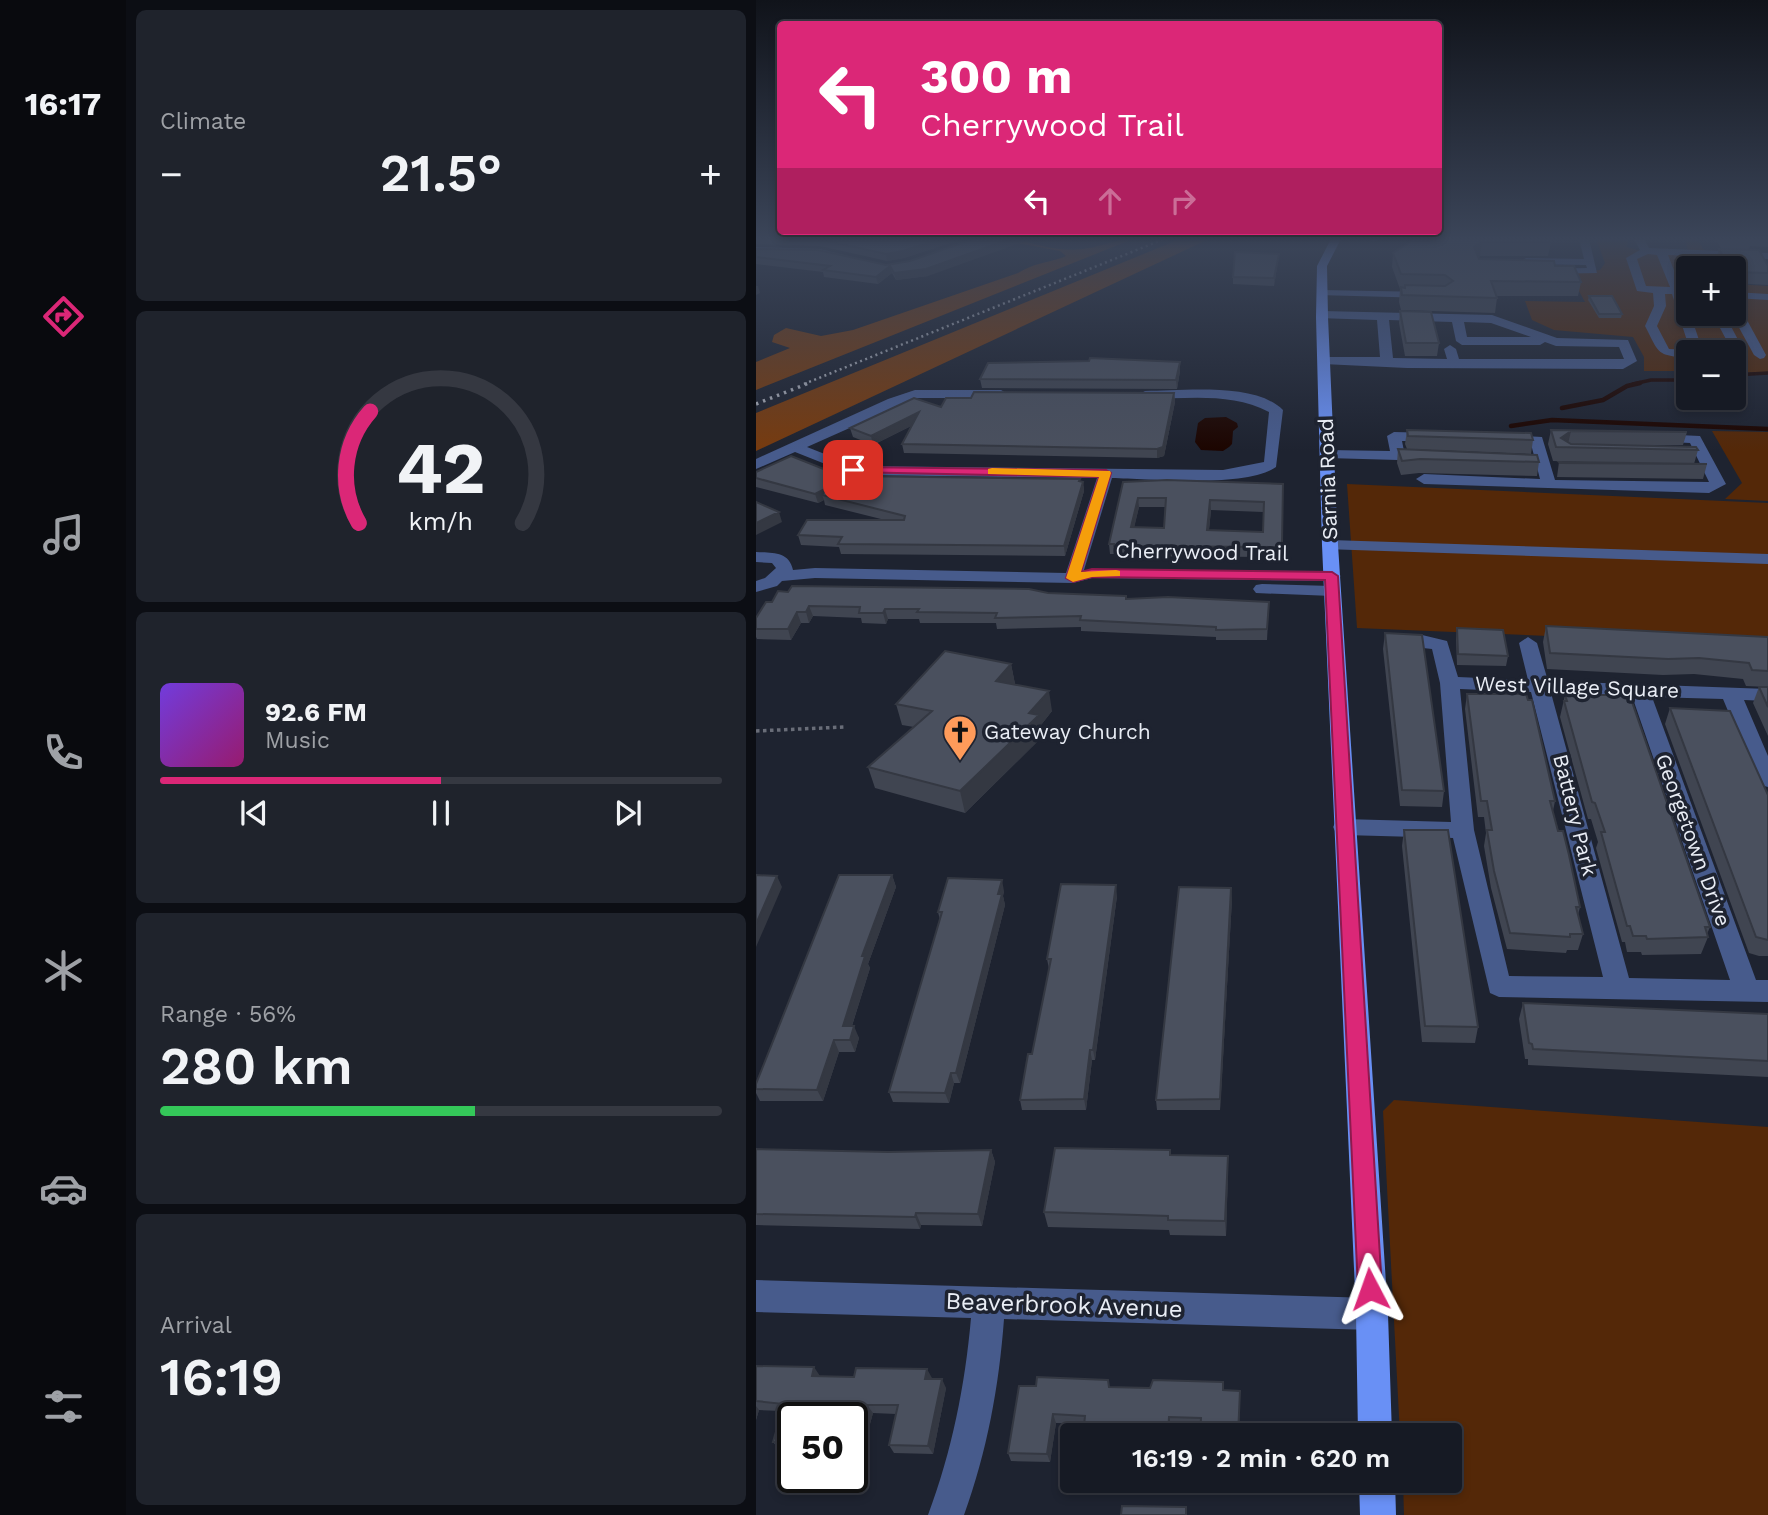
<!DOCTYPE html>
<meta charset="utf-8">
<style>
:root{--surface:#161a24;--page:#1f232c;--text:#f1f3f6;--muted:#9ea1a6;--line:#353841;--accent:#db2777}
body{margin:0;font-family:"Work Sans",sans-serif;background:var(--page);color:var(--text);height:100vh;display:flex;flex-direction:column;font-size:26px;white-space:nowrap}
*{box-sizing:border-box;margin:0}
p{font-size:23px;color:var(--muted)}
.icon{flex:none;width:38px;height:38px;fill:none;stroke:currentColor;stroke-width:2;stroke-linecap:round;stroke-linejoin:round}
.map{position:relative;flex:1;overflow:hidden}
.drawer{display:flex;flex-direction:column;gap:10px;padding:10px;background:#0c0e14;width:630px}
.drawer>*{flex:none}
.top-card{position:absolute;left:21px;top:21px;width:665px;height:214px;border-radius:7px;box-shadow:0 4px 10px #0003,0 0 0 2px var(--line);background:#db2777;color:#fff;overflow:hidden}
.tools{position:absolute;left:920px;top:256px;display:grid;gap:14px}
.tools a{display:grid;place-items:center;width:70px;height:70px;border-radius:7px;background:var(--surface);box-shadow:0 4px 10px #0003,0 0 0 2px var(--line);font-size:35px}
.speed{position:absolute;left:21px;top:1402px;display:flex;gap:14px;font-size:35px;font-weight:700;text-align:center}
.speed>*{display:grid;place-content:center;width:91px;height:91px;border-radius:50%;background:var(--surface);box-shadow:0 4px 10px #0003,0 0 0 2px var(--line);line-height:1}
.speed .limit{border:4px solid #111;border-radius:10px;background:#fff;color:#111}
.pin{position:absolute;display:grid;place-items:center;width:60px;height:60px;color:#fff;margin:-30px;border-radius:14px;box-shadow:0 4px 10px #0006}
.me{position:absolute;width:77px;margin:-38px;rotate:356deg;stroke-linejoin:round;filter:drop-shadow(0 0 5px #0008)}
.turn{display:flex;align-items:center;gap:24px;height:147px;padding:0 28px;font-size:32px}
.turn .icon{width:91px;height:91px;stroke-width:2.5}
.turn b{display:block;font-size:49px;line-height:60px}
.lanes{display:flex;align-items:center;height:66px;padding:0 28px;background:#0003;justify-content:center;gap:35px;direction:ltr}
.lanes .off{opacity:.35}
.big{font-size:52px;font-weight:600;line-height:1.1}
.drawer .tile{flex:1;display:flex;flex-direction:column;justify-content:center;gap:10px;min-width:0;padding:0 24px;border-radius:10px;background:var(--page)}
.drawer .dial{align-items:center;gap:0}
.dial svg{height:182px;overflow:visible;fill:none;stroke:var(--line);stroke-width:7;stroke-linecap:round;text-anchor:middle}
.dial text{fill:var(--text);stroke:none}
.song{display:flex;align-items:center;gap:21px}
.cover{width:84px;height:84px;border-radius:10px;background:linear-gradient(135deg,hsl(260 70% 55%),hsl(320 70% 35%))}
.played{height:7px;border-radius:4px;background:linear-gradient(90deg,var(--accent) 50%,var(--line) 50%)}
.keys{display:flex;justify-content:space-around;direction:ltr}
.heat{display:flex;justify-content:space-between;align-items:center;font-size:38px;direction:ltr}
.charge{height:10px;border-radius:5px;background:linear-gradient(90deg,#34c759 56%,var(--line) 0)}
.trip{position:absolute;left:304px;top:1423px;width:402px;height:70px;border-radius:7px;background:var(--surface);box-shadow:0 4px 10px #0003,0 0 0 2px var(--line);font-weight:600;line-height:70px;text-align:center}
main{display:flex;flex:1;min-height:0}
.dock{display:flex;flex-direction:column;width:126px;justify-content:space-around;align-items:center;background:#090a0e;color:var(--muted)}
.dock .icon{width:49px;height:49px}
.dock .active{color:var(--accent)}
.dock b{font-size:32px;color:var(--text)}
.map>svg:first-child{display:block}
</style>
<main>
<nav class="dock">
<b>16:17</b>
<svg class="icon active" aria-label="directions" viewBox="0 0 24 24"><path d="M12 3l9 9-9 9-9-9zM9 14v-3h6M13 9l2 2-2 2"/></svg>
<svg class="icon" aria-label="music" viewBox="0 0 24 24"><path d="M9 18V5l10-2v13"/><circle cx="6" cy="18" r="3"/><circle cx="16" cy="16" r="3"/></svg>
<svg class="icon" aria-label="phone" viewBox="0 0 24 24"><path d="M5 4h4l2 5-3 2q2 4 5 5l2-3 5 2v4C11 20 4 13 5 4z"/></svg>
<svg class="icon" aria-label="climate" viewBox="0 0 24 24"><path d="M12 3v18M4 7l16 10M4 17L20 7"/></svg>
<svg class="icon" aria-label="car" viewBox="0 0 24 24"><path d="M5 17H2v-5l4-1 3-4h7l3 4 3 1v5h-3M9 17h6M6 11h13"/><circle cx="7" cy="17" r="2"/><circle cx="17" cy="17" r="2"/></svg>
<svg class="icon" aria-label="filters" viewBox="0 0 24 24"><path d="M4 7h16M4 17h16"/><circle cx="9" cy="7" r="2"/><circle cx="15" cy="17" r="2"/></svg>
</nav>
<section class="drawer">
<div class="tile"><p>Climate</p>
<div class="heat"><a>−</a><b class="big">21.5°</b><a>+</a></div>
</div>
<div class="tile dial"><svg viewBox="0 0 100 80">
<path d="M14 69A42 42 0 1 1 86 69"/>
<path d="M14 69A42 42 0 0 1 19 20" stroke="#db2777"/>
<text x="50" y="56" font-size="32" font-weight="700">42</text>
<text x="50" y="72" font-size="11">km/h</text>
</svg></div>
<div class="tile">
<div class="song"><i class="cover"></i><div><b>92.6 FM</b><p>Music</p></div></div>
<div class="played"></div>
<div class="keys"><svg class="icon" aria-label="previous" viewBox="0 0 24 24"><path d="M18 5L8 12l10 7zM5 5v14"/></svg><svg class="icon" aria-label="pause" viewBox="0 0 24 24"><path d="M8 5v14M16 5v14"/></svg><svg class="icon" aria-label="next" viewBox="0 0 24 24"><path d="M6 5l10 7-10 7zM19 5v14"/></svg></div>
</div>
<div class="tile"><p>Range · 56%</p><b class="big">280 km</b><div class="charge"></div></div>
<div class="tile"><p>Arrival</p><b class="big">16:19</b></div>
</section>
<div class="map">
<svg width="1012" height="1515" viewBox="0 0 1012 1515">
<rect width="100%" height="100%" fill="#1e2330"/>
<path fill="#542808" d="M840 239 872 240 871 247 895 254H933L929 239H941L959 268H933V313H978V284L1012 286V373L978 372V352H933V371H888V357L877 337 798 330 776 320 769 301 829 302 813 273 844 270 849 263Z
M956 431 1012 432V501L969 499 986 483Z
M591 484 1012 503V645L601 628Z
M638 1100 1012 1127V1515H648L647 1481 695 1480V1435H644L627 1111Z"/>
<path fill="#773b0f" d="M260 239C281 245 305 252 327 249 345 247 359 239 377 239L0 390V362L34 348 16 342 18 335 30 328 65 336 97 330 262 273C282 261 291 264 310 256L304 251 245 240Z
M424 239H453L0 451V413Z"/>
<path fill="#1c0500" d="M470 417 481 423 482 427 477 431 476 444 473 447 467 451 445 450 439 442 442 423 449 418Z"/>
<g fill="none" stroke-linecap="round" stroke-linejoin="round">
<path stroke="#1c0500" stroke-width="3.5" d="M978 375 1012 373
M877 384 895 380H933"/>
<path stroke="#1c0500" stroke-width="4.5" d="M806 408 847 400 871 386 884 383
M755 426 796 420 1012 429"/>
<path stroke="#696d78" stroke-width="2" stroke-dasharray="2 2" stroke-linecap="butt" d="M558 239 561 240"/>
<path stroke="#696d78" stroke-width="3.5" stroke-dasharray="3.5 3.5" stroke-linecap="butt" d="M0 731 88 727"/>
<path fill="#475b8c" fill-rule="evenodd" d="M611 239H623L618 242Z
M823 239H833L841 273 792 274 787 271 788 269 831 268 830 265 770 264 765 261 770 258 828 259Z
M878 239H888L893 248 1012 253V259L912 255 925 288 933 289V295H928L947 352H933V358C900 355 904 355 889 326L898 306 897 293 881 291 870 258 884 250ZM892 254 901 255 914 287 890 286 881 259ZM909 294H916L934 350 913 349 901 326 910 306Z
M0 247 64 249 124 264 119 267 64 255 0 253Z
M566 290 672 292 678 295 672 298 562 295V291Z
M978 292 1012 294V300L978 298Z
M978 306 985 309 1010 355 1008 358 1004 359 998 355 975 313H978Z
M566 311 736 315 801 338 872 340 881 361 867 369 651 368 567 364 562 363V357H624L621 320 562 318V312ZM633 320 696 322 700 341 706 345H784L789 342 800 346 863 347 868 359H703L700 349 694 345 688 349 691 359 637 358ZM708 322 735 323 775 337H711Z
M956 313H968L990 355 988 358H980Z
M159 390H245L252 394 245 398H161L51 447 99 466 467 470 508 462 513 412C475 392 431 399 389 399L382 395 389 391C426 391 499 382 527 410L520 467C492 488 393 479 356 478L328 570 576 571 585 576 576 581 336 578 317 583 59 578 26 581 21 586 0 592V581L9 578 20 568 16 563 0 562V552C16 553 33 551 37 570L59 568 310 573 341 478 97 475 39 452 0 469V459L132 399Z
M638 432 678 433 685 437 678 441H646L649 456 642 460 571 458 564 454 571 450 634 451 631 436Z
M901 434 944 436 970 484 953 493 668 484 660 479 668 474 784 479 775 444 744 442 742 439 744 436 749 435 786 437 799 480 953 482 934 443 896 441 894 438Z
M574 540 1012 554V564L568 549 566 545Z
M506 584 576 586 585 591 576 596 500 593 497 589 500 585Z
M638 634H662L691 641 702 677 772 680 763 643 772 637 781 643 792 681 1012 689V701L988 700 1012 756V787L1004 785 1001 780 967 699 896 697 1000 980H1012V1002L743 997 734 993 697 838 588 835 580 833 577 827 580 821 588 819 695 822 684 683 676 649 631 644 629 640ZM704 689 775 692 847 977 753 976 718 830ZM795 693 876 696 974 980 873 978Z
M0 1280 616 1298 627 1303 632 1314 627 1325 616 1330 248 1319C243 1387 231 1452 208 1515H172C196 1451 209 1386 215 1318L0 1312Z"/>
<path fill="#6990f5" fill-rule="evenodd" d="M575 239H585L571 266 572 317 582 545 632 1314 636 1435H602L600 1314 566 545 560 317 561 266Z
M603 1480H639L640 1515H604Z"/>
<path stroke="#a7abb5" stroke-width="2.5" stroke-dasharray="2 3.5" stroke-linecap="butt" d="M48 384 408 239"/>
<path stroke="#a7abb5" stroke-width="3.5" stroke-dasharray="2.5 5" stroke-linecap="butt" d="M0 404 53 383"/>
</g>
<path fill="#404551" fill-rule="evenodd" d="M0 239H206L148 258 131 261 64 246 0 244Z
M959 239H1012V247L994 246 993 249 1012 266V285L978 283V268H964L960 260 963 249 965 248Z
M654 242H795L792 256H724L722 257 723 259 799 266 825 282 822 296H740L741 298 739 313 645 310 643 302 644 289 636 267 637 253Z
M0 249 62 250 172 276 140 280 136 273 122 284 68 277 67 272 0 264Z
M523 254 522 261 518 286 477 284V277Z
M833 296 866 314 865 318H843L832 300Z
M644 311 683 343 681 356H649L643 323Z
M333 361 424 362V371L421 389 226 388 224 379Z
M418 393 419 402 408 456 401 458 148 453 146 444 155 426 117 445 97 437 94 428 185 407 215 398Z
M651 430 777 440 775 454 651 449 649 444Z
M795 430 931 432 927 445H849L942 450 938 464H951L947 479 801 477 803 462 858 463 797 461 792 444Z
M642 449 783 462 781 476 663 473 645 475 641 463Z
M0 472 93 479H324V481L327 482 328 491 309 556 85 554 83 547 45 545 42 535 129 520 69 505 68 500 62 503 0 487Z
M367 482 527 484 526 553H523L522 557 359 556 358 554H354L353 544ZM383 507H409L408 528 378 527ZM455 510 507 512V532L453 530Z
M292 593 371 599 513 602 511 640H460V637L325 631V627L241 629 240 623H164L163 619H132L130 624 106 623 105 618 57 616 53 623H45L35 640 1 639 0 637V618L10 602Z
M790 626 1012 637V687L990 686 987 679 938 674 907 675 791 669 787 642Z
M701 628 752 656 750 666 701 665 700 639Z
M629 633 688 791 686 807 644 806 627 649Z
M255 664 259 684 296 711 285 725 287 736 209 813 119 788 112 767 158 727 146 725 140 704Z
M1003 687H1012V736L997 703Z
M711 694 799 801 797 811 824 907 822 915 827 934 822 950H811L810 953 751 949 735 888 728 846 730 833 728 817H722L709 709Z
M809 695 954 927 951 934 952 937 945 954 886 955 885 952H871L869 942H866L840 848 842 842 835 819H832L804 717Z
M914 708 1012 795V956H1003L993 953 909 724Z
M648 830 722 1027 719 1043 666 1042 646 846Z
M136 875 140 887 112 964 114 968 96 1026 103 1038 99 1052H83L67 1101H4L0 1093V1084Z
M248 891 247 896 249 905 204 1083H198L193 1103 137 1102 133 1092 184 920 182 912Z
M361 896 339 1060H336L330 1110H266L264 1100 276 1054 293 969 291 959Z
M476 899 464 1110H401L400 1100Z
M767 1003 1012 1014V1077L772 1065V1059H769L763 1019Z
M0 1149 132 1152 235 1150 239 1162 226 1226 165 1225 164 1229 0 1225Z
M415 1155 472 1171 470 1236 414 1235 413 1230 292 1227 288 1212Z
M0 1366 64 1376 176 1379 190 1388 177 1454 138 1453 133 1445 140 1414 117 1413 106 1453 96 1452V1418H37V1450H24L17 1442 26 1411 3 1410 0 1420Z
M467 1382 468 1390 484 1391 483 1435H444V1426L300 1423 294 1462 255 1461 252 1453 263 1386 394 1388Z"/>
<path fill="#343842" d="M184 239H206L148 258 131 261 130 254Z
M254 239H275L172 276 140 280 138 273Z
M726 242 724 256 717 261 718 247Z
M523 254 522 261 518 286V278Z
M134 266 136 273 122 284 120 277Z
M0 286H2L4 293 0 295Z
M424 362V371L421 389 420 380Z
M418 393 419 402 408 456 401 458V449Z
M163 412 165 421 117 445 115 436Z
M815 431 812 444 805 438Z
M327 482 328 491 309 556 308 546Z
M71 488 66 495 68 500 62 503 59 494Z
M382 498 383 507 376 537 375 527Z
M454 500 455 510 452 539 451 530Z
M23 512 26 522 0 535V523Z
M53 606 57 616 53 623 50 612Z
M129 609 132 619 130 624 127 613Z
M41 612 45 623 35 640 32 629Z
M255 664 259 684 240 681Z
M293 691 296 711 285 725 287 736 209 813 204 791Z
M136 875 140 887 112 964 114 968 92 1038 87 1026 106 956Z
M21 876 26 887 0 947V924Z
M246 880 248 891 247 896 249 905 204 1083 200 1073Z
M360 885 361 896 339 1060 337 1050Z
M475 888 476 899 464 1110V1099Z
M98 1026 103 1038 99 1052 94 1040Z
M78 1040 83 1052 67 1101 61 1090Z
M334 1050 336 1060 330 1110 328 1099Z
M195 1073 198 1083 193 1103 189 1093Z
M235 1150 239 1162 226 1226 222 1214Z
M472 1156V1171L470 1236 469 1221Z
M160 1213 165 1225 164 1229 159 1217Z
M58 1367 64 1376H56Z
M171 1369 176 1378 174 1387 169 1379Z
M186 1379 190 1388 177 1454 172 1446Z
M111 1405 117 1413 106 1453 100 1445Z
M0 1406 3 1410 0 1420Z
M297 1414 300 1423 294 1462 291 1454Z
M413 1417 415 1425 414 1435H412Z"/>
<path fill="#4a505e" stroke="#343842" stroke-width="2" fill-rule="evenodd" d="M62 239H184L147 251 130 254Z
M218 239H254L170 269 138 273 134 266 120 277 67 270 74 266 0 257V249L62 250 130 265 154 261Z
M654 239H794L795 242H726L718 247 723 259 798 261 799 266H818L825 282 735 281 741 298 646 295 645 287 649 288V285L689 286 697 281 689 275 645 274 637 253 654 242Z
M963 249 1003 250 1012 266V273L978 272V268H974Z
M479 252 523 254 518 278 477 277Z
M833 296H856L866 314H843Z
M644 311 675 312 683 343H650Z
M334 358 424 362 420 380 224 379 232 363 333 361Z
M218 392 418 393 407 447 401 449 146 444 163 412 115 436 94 428 158 398 185 407 190 398H215Z
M651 430 775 433 777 440 652 436Z
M795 430 931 432 815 431 805 438 815 444 940 447 942 450 800 447Z
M642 449 781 455 783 462 664 459 646 461Z
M35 456 93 479 96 476 324 479 323 481 327 482 308 546 82 544 86 537 42 535 51 520H148L149 516 66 495 71 488 59 494 0 478V472Z
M803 462 951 464 804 463Z
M411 480 527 484 526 543H523V547L358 546V544H353L367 482ZM382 498H410L408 528 375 527ZM454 500 508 502 507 532 451 530Z
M0 502 23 512 0 523Z
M36 586 273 589 292 593 370 596V599L412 597 513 602 511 629 460 630V627L324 620 325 616 239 618 241 613 161 612 163 609H129L127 613H103L104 607 53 606 50 612H41L32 629H0V618L10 602H16L22 591 32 592Z
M790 626 1012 637V671L996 670 993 663 943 658 912 659 794 653Z
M701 628 747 630 752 656 702 654Z
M629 633 666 635 688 791 646 790Z
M189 651 255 664 240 681 293 691 273 713 283 715 204 791 112 767 176 711 140 704Z
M1003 687H1012V707Z
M711 694H770L772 700H776L799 801H794L802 831H807L813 855 824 907H820L827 934H814V937L754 933 738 871 731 830H736L731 801H725Z
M809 695H870L872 702H876L954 927H949L952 937 891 939 890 936H877L874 926H871L845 832H849L839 803 836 802 808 701H811Z
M914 708 974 711 1012 795V940L1000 937Z
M648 830H692L722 1027 669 1026Z
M0 875 21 876 0 924Z
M83 875H136L106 956H109L87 1026H98L94 1040H78L61 1090 0 1089V1084Z
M192 878 246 880 242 894H246L200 1073H195L189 1093 133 1092 186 912H182Z
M305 884 360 885 337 1050H334L328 1099 264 1100 272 1054H276L295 959H291Z
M423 887 475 888 464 1099 400 1100Z
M767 1003 1012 1014V1061L777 1049 776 1044 773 1043Z
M299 1148 414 1150V1155L472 1156 469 1221 412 1220V1216L288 1212Z
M0 1149 132 1152 235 1150 222 1214 160 1213 159 1217 0 1214Z
M0 1366 58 1367 56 1376 98 1377 100 1368 171 1369 169 1379H186L172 1446 133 1445 142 1405H111L100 1445 96 1444V1418H37V1442H17L28 1404 0 1401Z
M281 1377 352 1380 353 1387 394 1388 397 1380 467 1382V1390L484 1391 482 1435H444L445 1418 413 1417 412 1435H327L329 1416 297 1414 291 1454 252 1453 263 1386H280Z
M366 1506 430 1507V1515H365Z"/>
<linearGradient id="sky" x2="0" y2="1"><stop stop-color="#10131a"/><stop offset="0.53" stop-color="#3b4559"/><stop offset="1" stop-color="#3b4559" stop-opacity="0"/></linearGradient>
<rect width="1012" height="451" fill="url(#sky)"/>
<path fill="#db2777" stroke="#8e194d" stroke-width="2" d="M97 467 350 470 355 473 325 572 336 569 576 572 582 576 626 1289 623 1297 614 1301 606 1297 602 1289 569 580 336 577 317 582 310 578 343 477 93 472V468Z"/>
<path fill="#f59e0b" d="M236 468 354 471 355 473 325 572 360 570 364 571V576L336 577 317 582 310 578 343 477 232 474V469Z"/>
<defs>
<g id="church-pin" transform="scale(1.75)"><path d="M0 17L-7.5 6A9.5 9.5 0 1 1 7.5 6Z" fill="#ff9b5a" stroke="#1e2330"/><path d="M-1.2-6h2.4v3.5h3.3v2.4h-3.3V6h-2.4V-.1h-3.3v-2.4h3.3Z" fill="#111"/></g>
</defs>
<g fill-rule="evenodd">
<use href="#church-pin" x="204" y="732"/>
</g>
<g text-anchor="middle" stroke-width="7" stroke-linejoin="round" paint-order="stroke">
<g font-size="21" fill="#e9edf5" stroke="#1e2330">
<text transform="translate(572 479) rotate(-92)" y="7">Sarnia Road</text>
<text transform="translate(446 552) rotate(1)" y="7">Cherrywood Trail</text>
<text transform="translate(821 687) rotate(2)" y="7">West Village Square</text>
<text transform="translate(819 815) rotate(76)" y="7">Battery Park</text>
<text transform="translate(937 840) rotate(70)" y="7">Georgetown Drive</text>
</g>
<g font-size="21" fill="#e9edf5" stroke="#1e2330" text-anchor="start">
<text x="228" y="739">Gateway Church</text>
</g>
<g font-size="24" fill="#e9edf5" stroke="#1e2330">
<text transform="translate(308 1305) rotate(2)" y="8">Beaverbrook Avenue</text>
</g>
</g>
</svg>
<div class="tools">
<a>+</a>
<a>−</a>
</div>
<div class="speed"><div class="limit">50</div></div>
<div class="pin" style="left:97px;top:470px;background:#d93025"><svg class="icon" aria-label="arrive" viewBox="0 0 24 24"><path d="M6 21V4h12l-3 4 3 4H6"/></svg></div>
<svg class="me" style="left:614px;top:1289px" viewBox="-20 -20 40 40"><path d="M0-17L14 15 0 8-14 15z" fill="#db2777" stroke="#fff" stroke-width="4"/></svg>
<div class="trip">16:19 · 2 min · 620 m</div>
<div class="top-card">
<div class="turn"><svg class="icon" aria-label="left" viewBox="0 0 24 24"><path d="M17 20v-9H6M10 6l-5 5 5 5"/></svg><div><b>300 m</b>Cherrywood Trail</div></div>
<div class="lanes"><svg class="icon" aria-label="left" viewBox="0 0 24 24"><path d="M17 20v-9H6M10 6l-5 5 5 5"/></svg><svg class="icon off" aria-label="ahead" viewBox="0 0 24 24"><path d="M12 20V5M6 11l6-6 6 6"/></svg><svg class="icon off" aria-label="right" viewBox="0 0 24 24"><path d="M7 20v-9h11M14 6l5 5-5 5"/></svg></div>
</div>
</div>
</main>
